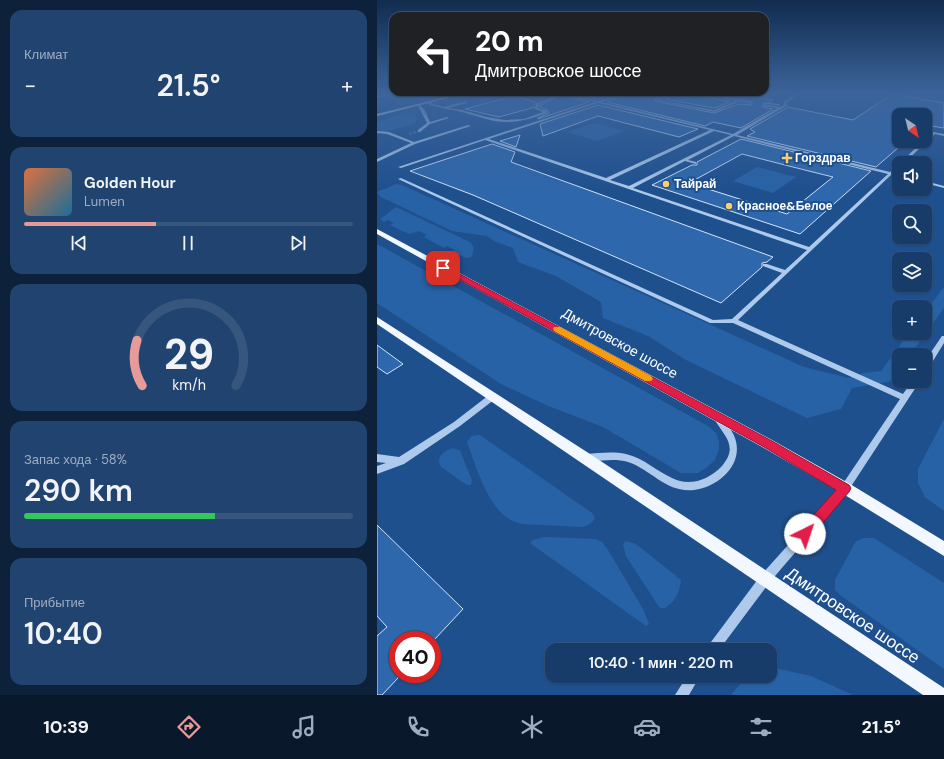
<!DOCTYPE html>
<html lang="ru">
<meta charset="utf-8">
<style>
:root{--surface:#173c6a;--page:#204370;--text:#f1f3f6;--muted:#9eadc1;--line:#36567e;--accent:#e69b98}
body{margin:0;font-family:"DM Sans",sans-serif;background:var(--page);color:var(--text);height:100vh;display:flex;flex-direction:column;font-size:15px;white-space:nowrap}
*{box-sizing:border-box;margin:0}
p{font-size:13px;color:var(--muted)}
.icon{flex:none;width:22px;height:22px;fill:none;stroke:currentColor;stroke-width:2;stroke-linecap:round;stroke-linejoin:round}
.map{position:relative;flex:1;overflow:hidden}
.drawer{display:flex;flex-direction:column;gap:10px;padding:10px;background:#0d213a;width:377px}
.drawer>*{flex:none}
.banner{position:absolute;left:12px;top:12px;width:380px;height:84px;border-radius:12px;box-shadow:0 1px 3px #0004,0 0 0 1px var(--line);background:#202124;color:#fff;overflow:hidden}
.needle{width:26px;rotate:145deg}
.buttons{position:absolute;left:515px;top:108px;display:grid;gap:8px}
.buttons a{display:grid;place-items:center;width:40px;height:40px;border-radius:8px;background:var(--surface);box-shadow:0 1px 3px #0004,0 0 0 1px var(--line);font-size:20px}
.speed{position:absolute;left:12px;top:631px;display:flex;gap:8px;font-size:20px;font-weight:700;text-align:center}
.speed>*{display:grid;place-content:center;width:52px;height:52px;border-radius:50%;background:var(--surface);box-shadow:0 1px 3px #0004,0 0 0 1px var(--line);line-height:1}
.speed .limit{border:6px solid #d22;background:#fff;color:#111}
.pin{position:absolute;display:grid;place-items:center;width:34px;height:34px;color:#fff;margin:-17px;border-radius:8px;box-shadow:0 2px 6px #0006}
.me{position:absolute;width:44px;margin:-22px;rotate:41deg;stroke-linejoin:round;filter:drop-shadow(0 0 3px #0008)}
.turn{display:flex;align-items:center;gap:14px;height:84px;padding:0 20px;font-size:18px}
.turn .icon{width:52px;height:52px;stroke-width:2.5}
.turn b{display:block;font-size:28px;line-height:34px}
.big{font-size:30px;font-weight:600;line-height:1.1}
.drawer .widget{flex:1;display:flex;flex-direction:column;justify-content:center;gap:6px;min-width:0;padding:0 14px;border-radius:12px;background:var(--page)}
.drawer .dial{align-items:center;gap:0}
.dial svg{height:104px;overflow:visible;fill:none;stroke:var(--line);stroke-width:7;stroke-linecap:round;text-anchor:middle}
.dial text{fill:var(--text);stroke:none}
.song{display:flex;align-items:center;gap:12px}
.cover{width:48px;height:48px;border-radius:6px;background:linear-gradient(135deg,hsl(20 70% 55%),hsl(200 70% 35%))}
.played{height:4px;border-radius:2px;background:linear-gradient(90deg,var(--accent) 40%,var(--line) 40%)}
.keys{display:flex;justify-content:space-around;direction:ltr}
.heat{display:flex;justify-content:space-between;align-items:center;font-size:22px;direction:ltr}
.charge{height:6px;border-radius:3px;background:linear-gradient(90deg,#34c759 58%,var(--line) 0)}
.trip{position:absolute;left:168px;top:643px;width:232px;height:40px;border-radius:12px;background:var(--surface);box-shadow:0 1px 3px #0004,0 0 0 1px var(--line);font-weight:600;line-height:40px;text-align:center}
.dock{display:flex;height:64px;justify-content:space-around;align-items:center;background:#09182a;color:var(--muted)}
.dock .icon{width:28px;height:28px}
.dock .on{color:var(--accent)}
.dock b{font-size:18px;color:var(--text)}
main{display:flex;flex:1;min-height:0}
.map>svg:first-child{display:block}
</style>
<main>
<section class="drawer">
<div class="widget"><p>Климат</p>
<div class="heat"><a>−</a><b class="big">21.5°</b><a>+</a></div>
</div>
<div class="widget">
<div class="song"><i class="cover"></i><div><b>Golden Hour</b><p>Lumen</p></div></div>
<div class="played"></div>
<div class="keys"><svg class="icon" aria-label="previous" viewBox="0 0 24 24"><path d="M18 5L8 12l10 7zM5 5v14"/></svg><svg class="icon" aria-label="pause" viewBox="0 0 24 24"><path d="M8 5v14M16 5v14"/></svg><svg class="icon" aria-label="next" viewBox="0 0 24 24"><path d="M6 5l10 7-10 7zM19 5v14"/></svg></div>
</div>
<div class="widget dial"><svg viewBox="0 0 100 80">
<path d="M14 69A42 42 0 1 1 86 69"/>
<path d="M14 69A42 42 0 0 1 10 34" stroke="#e69b98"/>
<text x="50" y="56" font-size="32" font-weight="700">29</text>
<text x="50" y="72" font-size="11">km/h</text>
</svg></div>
<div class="widget"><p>Запас хода · 58%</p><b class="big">290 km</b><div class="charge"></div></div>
<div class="widget"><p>Прибытие</p><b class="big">10:40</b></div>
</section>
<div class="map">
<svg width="567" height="695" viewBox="0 0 567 695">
<rect width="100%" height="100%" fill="#1f508e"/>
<path fill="#2862a6" d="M103 94H133L104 102 92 97Z
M29 113 39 114 37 116 41 118 37 124 0 134V122Z
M217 123 247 131 220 141 190 132Z
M380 167 419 177 396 193 356 181Z
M19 184 25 185 427 367 472 378 486 373 504 371 532 333H548V312L567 287V308L533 355H522V371L515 381 475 388 464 409 430 418 309 360 271 336 226 318 224 302 179 276 141 262 136 248 117 241 110 236 75 231 4 197 0 192Z
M19 207 93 242C98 247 97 251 94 257L89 258 75 252 78 250 70 246 67 248 47 237 50 235 42 231 32 234 13 225 17 223 11 220 7 222 3 219Z
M0 244 331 426 339 433 342 441V449L338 460 329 468 321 473H304L226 427 169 405 124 384 0 303Z
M567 419V511L548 497 541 483V469Z
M100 435H103L215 513 218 518C214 525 210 526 204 527L145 524C113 519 100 468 90 442L95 436Z
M76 448 83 451 95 480 94 485H90L64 467C58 457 67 451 76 448Z
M167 537 218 539 225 542 231 550 266 609 272 624 269 626 153 543 156 540Z
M487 538H497L567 583V669L463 595 458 590V580L479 541Z
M249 541 259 544 304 580C303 592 298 602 288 608H283L280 604 249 556 246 544Z
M393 667 434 676 476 695H354C368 678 371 676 393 676Z"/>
<path fill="#2e67ab" stroke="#d2e4f9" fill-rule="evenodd" d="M164 94H191L194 98 212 102 161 119V118L172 113 170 110 163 107 164 105 178 98 177 97Z
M198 94H240L221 99Z
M249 94H289L278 99V101L337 113 362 104 375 105 378 103 376 102 329 94H361L396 100 391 103 403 105 385 103V107L396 109 364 128 336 122 328 126 230 102Z
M296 94H320L321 95 353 102 337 108 288 99Z
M515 94 567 103V128L548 125V115H522V147L499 167 370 136 378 132 373 129 411 107 476 120Z
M136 96 158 102V105L155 108 122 117 88 109Z
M221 105 321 129 302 137 221 116 166 136 163 124Z
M143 135 139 147 123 141Z
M364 139 494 171 423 234 275 185 315 165H320V162ZM365 154 412 166 456 177 410 214 312 183Z
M115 144 138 152 134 162 396 257 390 262 385 263V267L344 303 96 195 33 171Z
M0 345 26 364 10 374 0 367Z
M0 525 86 609 57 640H21V678L5 695H0V636L10 627 0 616Z"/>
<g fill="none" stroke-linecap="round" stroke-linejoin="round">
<path stroke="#416a9f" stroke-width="3" stroke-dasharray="3 1.5" stroke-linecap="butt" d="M375 103 387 105
M32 134 42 131"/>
<path fill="#adcaec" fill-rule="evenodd" d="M12 94H16L0 98V96Z
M158 94 177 98 162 104 163 106 160 108 170 111V113C149 121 131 125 109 119 101 117 93 114 85 112 73 109 60 108 49 103L50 102 67 107 89 101 90 103 71 108 85 110 110 117 128 120 147 119 166 112 156 108 159 106V103L173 98Z
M193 94 221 101 245 94H248L225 102 356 134 400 108 386 106V104L403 107 408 104 406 102 420 94H423L409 103 411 105 360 135 513 172 522 165V168L517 173 522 174V176L515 174 361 320 526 394 535 381H543L471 491 392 583 342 650H329L331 646 384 575 465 485 523 399 356 323H333L21 179 24 178 336 320 355 319 405 273 386 266V264H390L408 270 430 250 108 140 24 168 21 167 218 102 194 97 192 95ZM221 103 333 130 229 178 112 139ZM337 131 354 135 252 186 233 180ZM357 136 511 174 432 247 256 188 308 161 319 164V162L311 160Z
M292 94H295L283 100 337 110 358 101 321 94 376 103 375 104 362 102 337 112 279 100Z
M40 104H42L47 109 53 122 70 117 72 118 53 124 43 132H41V130L50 123Z
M91 125 94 126 38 144 0 162V159L34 143 10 134 0 133V131L12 132 37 142Z
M556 132 567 134V136L558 134 527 163H523L546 141H548V139Z
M548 181 567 186V188L548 183Z
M565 336H567V343L551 369 548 370V361Z
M115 394 118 395 119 397 118 399 83 426 27 464 0 474V466L9 463 0 462V454L22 457 77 422 112 395Z
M342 417C347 419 351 425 354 430 372 458 346 486 317 490 289 493 275 470 251 462 238 458 223 461 209 462L206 461 205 458 206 455 209 454C222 453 236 451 249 454 267 458 279 471 295 478 312 487 332 480 345 466 362 446 347 436 338 420L339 418Z
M310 676H323L312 695H298Z"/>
<path fill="#f3f7ff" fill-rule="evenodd" d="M81 94H87L0 116V114Z
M0 229 395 440 473 484 567 541V556L463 492 387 448 0 234Z
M0 317 213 454 567 688V695H546L0 324Z"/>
</g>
<linearGradient id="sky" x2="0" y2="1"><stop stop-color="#112c4e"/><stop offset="0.49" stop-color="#3c649b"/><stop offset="1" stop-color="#3c649b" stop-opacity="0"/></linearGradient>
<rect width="567" height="191" fill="url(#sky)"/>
<path fill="#e11d48" stroke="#92132f" d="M66 265 395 441 472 485 474 488 472 492 433 538 428 540 424 538 422 534 424 529 459 490 387 447 64 269 63 268Z"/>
<path fill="#f59e0b" d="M177 327H183L274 376 276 379 274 381H268L177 331 176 329Z"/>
<g fill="#fbd06c" stroke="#1f508e" stroke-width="1.5">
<path d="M408 152h4v4h4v4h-4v4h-4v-4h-4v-4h4z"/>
<circle cx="289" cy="184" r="4"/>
<circle cx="352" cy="206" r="4"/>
</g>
<g text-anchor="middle" stroke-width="4" stroke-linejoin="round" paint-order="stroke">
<g font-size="12" font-weight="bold" fill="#fff" stroke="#1f508e" text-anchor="start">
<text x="418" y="162">Горздрав</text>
<text x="297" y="188">Тайрай</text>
<text x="360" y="210">Красное&amp;Белое</text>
</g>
<g font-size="14" fill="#fff" stroke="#1f508e">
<text transform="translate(243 343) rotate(29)" y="5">Дмитровское шоссе</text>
</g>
<g font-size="17" fill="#fff" stroke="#1f508e">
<text transform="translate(476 615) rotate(34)" y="6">Дмитровское шоссе</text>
</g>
</g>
</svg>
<div class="buttons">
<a><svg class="needle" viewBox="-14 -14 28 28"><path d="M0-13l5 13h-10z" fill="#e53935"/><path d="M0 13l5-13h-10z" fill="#9eadc1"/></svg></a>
<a><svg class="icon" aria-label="sound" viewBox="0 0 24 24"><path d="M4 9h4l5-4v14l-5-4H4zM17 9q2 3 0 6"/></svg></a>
<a><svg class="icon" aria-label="search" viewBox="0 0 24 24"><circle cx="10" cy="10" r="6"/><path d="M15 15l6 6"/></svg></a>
<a><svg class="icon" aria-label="layers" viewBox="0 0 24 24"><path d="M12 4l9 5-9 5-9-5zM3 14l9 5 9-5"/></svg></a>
<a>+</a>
<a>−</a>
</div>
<div class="speed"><div class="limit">40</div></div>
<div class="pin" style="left:66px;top:268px;background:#d93025"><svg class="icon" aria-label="arrive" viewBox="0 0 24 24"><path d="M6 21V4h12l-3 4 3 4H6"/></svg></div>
<svg class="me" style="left:428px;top:534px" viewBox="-20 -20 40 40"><circle r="19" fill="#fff"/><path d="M0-13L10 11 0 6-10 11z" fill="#e11d48"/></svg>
<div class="trip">10:40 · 1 мин · 220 m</div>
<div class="banner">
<div class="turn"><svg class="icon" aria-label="left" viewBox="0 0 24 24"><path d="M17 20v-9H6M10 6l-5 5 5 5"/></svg><div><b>20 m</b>Дмитровское шоссе</div></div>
</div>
</div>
</main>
<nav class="dock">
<b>10:39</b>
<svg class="icon on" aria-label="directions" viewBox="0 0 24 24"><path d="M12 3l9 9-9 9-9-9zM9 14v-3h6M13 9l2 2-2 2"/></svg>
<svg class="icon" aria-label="music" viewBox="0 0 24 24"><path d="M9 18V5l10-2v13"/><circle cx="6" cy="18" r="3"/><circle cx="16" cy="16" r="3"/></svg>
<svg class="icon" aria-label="phone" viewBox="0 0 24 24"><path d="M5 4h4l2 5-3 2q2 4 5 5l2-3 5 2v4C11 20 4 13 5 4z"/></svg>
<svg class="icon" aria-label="climate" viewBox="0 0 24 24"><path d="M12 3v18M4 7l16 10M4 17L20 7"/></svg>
<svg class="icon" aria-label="car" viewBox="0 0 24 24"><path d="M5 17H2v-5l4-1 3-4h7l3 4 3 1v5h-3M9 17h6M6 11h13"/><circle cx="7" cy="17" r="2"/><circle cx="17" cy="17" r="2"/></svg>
<svg class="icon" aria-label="filters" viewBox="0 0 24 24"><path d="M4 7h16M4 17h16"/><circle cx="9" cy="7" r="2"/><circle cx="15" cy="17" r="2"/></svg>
<b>21.5°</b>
</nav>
